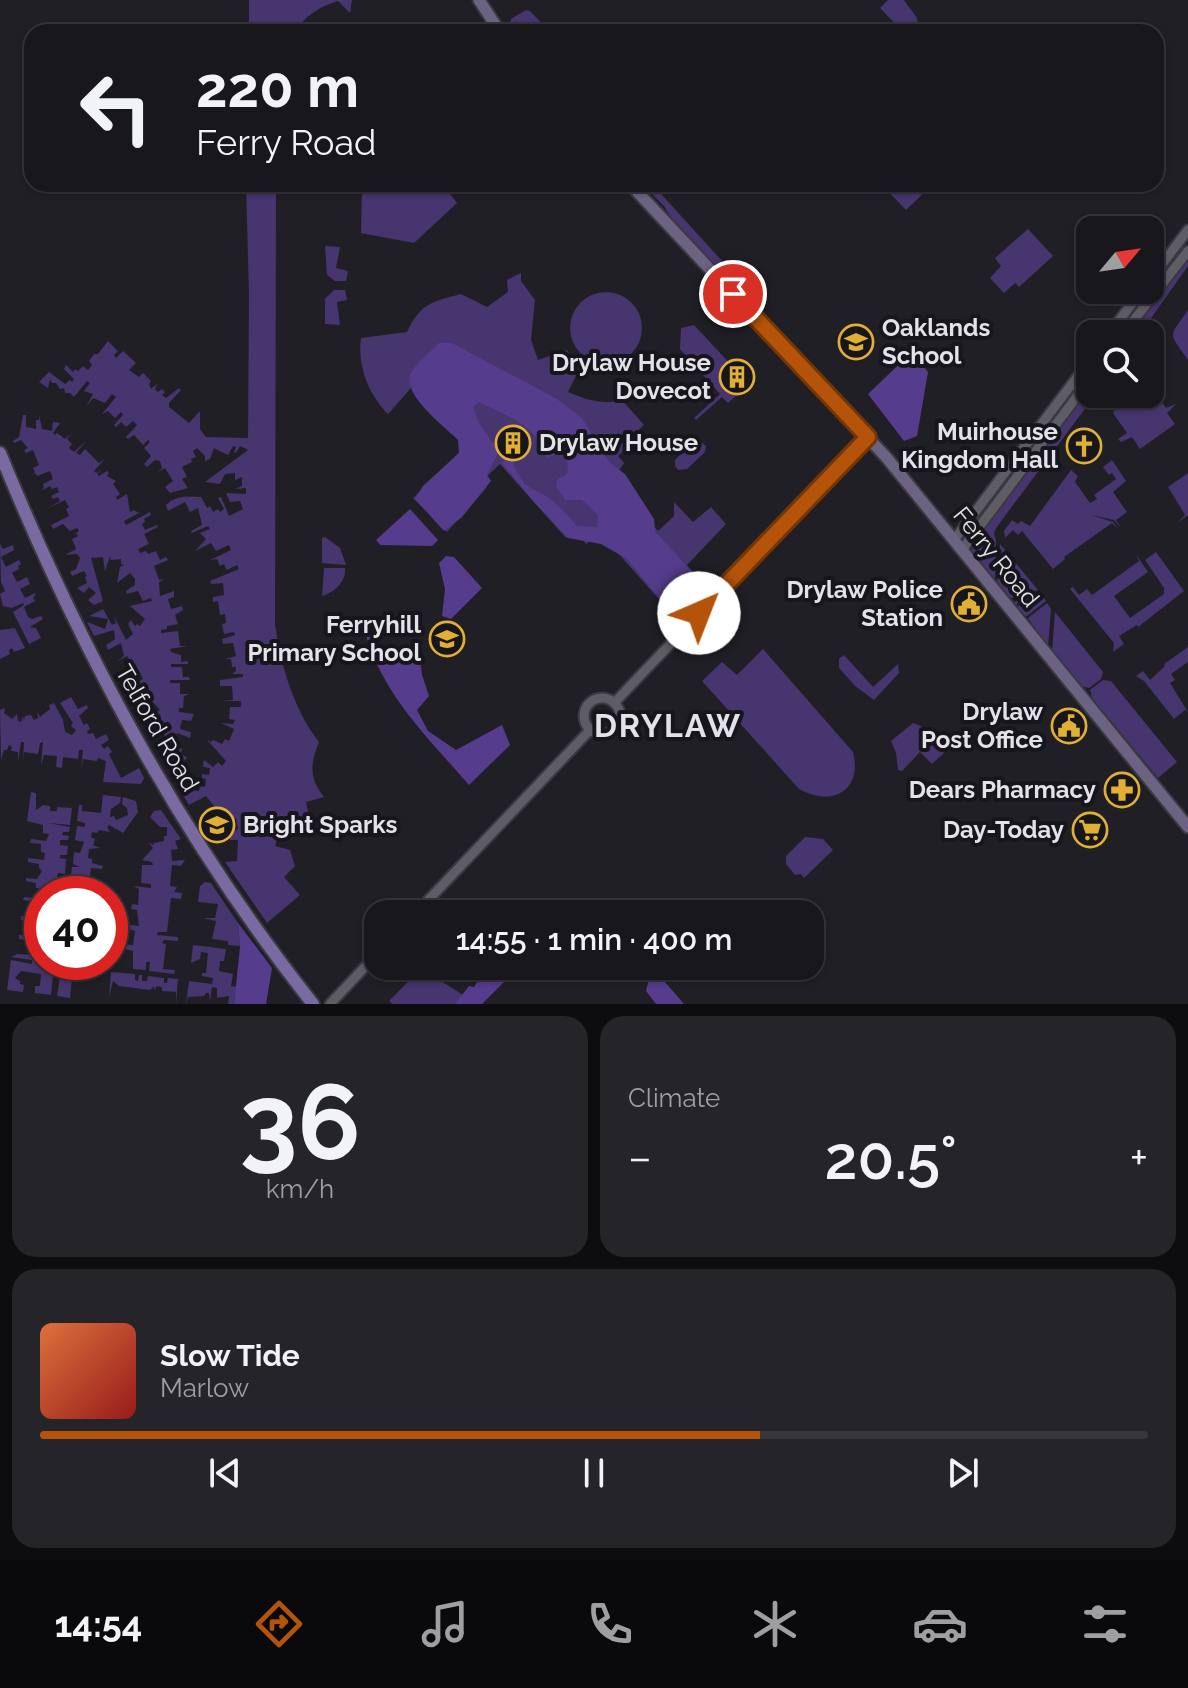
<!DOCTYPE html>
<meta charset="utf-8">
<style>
:root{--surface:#18171c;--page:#252429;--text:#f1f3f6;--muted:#9f9fa3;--line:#36363b;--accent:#b45309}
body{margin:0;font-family:Raleway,sans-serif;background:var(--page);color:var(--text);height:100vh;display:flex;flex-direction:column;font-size:30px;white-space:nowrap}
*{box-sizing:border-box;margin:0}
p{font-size:26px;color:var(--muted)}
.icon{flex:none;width:44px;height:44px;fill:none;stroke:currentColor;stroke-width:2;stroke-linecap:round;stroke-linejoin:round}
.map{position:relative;height:1004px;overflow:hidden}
.details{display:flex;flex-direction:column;gap:12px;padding:12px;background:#0d0d0f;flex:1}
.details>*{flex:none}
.guide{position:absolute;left:24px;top:24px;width:1140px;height:168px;border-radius:24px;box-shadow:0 2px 6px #0004,0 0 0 2px var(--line);background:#18171c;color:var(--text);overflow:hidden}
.needle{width:52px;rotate:61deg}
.buttons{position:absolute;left:1076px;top:216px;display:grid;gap:16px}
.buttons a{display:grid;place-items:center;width:88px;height:88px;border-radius:16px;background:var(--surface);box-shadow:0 2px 6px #0004,0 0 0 2px var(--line);font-size:40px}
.speed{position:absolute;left:24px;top:876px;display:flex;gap:16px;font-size:40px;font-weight:700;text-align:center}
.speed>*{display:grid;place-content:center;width:104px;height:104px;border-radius:50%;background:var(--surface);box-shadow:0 2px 6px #0004,0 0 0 2px var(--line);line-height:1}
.speed .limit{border:12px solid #d22;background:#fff;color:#111}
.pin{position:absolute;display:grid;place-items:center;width:68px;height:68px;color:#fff;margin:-34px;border:4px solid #fff;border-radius:50%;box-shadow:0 2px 8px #0007}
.me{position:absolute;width:88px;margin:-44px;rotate:44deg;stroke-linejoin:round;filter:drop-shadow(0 0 6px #0008)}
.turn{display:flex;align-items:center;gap:28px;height:168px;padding:0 40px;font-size:36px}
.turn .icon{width:104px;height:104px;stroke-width:2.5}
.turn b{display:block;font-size:56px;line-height:68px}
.big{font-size:60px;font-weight:600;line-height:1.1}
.details .card{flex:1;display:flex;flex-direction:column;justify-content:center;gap:12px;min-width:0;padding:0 28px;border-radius:24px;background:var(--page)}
.details .dial{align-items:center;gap:0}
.dial b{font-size:104px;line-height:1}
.song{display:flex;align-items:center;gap:24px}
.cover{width:96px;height:96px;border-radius:12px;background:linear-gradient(135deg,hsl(20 70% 55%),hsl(0 70% 35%))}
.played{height:8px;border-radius:4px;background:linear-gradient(90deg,var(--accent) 65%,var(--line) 65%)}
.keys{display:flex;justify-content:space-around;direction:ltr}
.heat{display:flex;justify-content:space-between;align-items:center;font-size:44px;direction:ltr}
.details .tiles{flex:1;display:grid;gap:12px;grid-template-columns:1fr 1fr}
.card:last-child{grid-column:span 2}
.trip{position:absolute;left:364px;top:900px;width:460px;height:80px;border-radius:24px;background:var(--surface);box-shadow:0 2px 6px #0004,0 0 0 2px var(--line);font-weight:600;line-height:80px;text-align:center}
.menu{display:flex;height:128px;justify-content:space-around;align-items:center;background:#0a090b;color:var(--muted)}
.menu .icon{width:56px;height:56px}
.menu .current{color:var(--accent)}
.menu b{font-size:36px;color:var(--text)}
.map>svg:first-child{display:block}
</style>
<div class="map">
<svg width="1188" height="1004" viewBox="0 0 1188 1004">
<rect width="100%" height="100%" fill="#201f26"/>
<path fill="#46356e" d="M249 0H352L350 13 338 1C319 7 306 15 295 32H249Z
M888 0H904L917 18 919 32H903L880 8Z
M526 10 530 11 550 32H509L511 19Z
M246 184H276L275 624C281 666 293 708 319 742 310 764 309 778 324 797L306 802 312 832 283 824 275 846 290 850 295 866 284 877 300 895 267 923 225 862 237 861 238 840H230L228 836 238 829 236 818 225 828 227 822 222 823 218 816 208 822 205 817 214 806 206 796 189 805 181 792 186 789 199 791 200 786 205 787 206 779 202 778V774L209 775 210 768 203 767 204 760 213 767 218 762 222 766 226 761 207 740 211 742 213 740 222 744 225 739 229 741 234 729 221 723 233 724 235 720 229 719 230 707H241V701H221L233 700 232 686H220V680L243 677V674H232L236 671V667H232L231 659H225L236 656 233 643 223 644 222 639 235 635 234 632 224 634 222 624 226 623 225 614 220 615 218 601 213 602V597L224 595 223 583 211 584 210 581 239 569 237 565 227 570 224 564 220 566 217 559 210 560 231 550 229 545 216 551 211 543 195 551 206 539 200 533 210 529 208 526 192 533 191 531 202 525 198 508 190 512 185 502 168 511 166 505C175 495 190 496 201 497L207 508 210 506 213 512 218 509 220 512 224 509 218 498 221 497 229 516 243 509 240 501 230 502 226 493 246 494V488L235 489 242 486V477L235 480V473L225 474 220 484 205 482 248 450 240 446 236 453 234 452 236 447 233 446 228 455 214 448 210 459 205 461V456L197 448 193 451 196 457 191 459 192 462 182 467 187 477 182 479 188 488 170 493 165 487 173 481 165 468 157 472 162 468 160 461 155 460 147 467 144 464 151 456 144 448 150 442 148 440 143 445 134 435 128 439 126 437 137 425 133 421 126 427 121 422 116 427 114 425 123 415 121 412 115 418 108 411 102 414 116 397 112 394 105 403 93 398 86 407 93 394 84 391 90 383 87 381 74 397 70 393H65L64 388 60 389 56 383H52L50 379 48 388 39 382 49 372 65 384 70 380 72 382 74 379 64 369 66 365 73 372 75 369 78 371 83 366 88 370 92 365 89 361 94 354H98L108 341 118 351 114 355 116 358 123 351 136 363 129 370 139 377 143 373 151 381 149 384 151 389 157 384 155 389 158 392 162 389 165 392 162 395 166 398 179 388 181 390 169 403V407L189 423 200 411V429L206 437 248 438 249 293Z
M362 184H442L457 203 414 243 361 233Z
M642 184H652L743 284 737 289 675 224 664 206Z
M881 184H933L906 210Z
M1028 229 1053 256 1019 287 1015 283 1004 293 990 278 1001 266 995 258Z
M325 246 340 247 336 268 348 271 346 281H335L327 275Z
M1188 260V266L1144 328H1139V324Z
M521 273V281L535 300 531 340 538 360 567 350 572 359 581 365 568 392C587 400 602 405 622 400L644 425 629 439 632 443 618 456 624 463 613 479 658 531 674 516V502L693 522 711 507 726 524 687 565 710 590 702 600 689 593 682 599 690 614 681 624 601 534 586 544 575 531 566 538 500 464 483 480 487 487 447 532 413 498 465 447 412 387 388 414C369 395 357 366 361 338L407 332C421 303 431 302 461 294L487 307 508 292 507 280Z
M334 290H345L347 300 337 302 340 325 325 324V299Z
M570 328a36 36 0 1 1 72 0a36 36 0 1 1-72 0Z
M1188 310V360C1168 331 1168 339 1188 310Z
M694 325 749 384 728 403 722 397 696 420 694 418 720 394 680 349 681 328Z
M1150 385 1166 408 1176 404 1167 413 1175 424 1140 449 1132 437 1121 442 1118 439 1127 433 1113 413 1121 400 1113 394H1119L1132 404 1133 401 1124 394H1150Z
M1090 388V394H1096L996 528 994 533 996 541 995 581 972 553V545Z
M23 415H26V427L36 429V420H39V415L42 429 52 431 53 422 60 423 53 433 55 435 57 433 65 439 72 433 67 439 72 444 69 448 74 452 86 441 76 453 80 455 85 449 99 463 105 459 94 471 96 473 102 470 97 474 99 476 107 471 109 473 107 476 116 481 113 484 120 494 116 497 117 500 127 494 130 512 134 510 139 513 124 521 126 525 150 512 151 515 144 519 145 522 142 524 145 530 157 525 158 527 144 534 149 544 138 549 140 553 146 551 148 554 156 551 160 560 166 557 168 560 154 566 159 580 165 579 159 582 160 596 174 591V597L168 599 171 609 182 606 183 610 175 615 178 624 167 626V629L161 630V633L178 631 180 646H188L170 649 171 652 181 655V662L188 661V664H171V667H182L183 677H189L190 680H170V683H180V694H190L184 696 183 708H179V712L194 714 191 721 182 720 180 729 191 732 190 738 177 733 175 737 177 738 176 746 182 749 181 753 187 758 172 772 169 771 181 755 172 748 169 751 165 749 164 752 158 747 167 739 161 729 152 731 162 724 160 714 147 721 146 718 160 710 151 700 141 706 148 697 145 688 132 693 141 688 138 682 143 679 141 675 125 682 138 673 127 656 116 662 124 656 121 643 108 650 106 645 115 639 114 630 94 636 87 622 105 629 108 619 89 616 103 609 112 625 116 623 114 616 126 640 133 634 128 624 131 620 135 626 137 624 140 626 145 619 130 606 152 601 151 598 143 601 138 591 127 594 126 591 135 585V579L130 573 117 583 120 567 124 565 121 564V559L111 560 110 556 105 571 103 557 91 558 103 601 94 605 88 600 96 593 89 587 84 593 77 588 87 583 85 577 87 576 84 571 72 576 70 572 76 569 80 558 77 554 65 555 76 549 72 539 78 536 76 533 79 531 77 528 70 531 63 524 53 529 51 525 69 516 66 509 69 507 65 500 46 509 60 501 58 497 53 499 51 496 59 492 57 487 52 489 50 486 41 491 44 488 43 484 53 479 50 471 37 476 35 473 30 476 35 472 33 468 39 465 33 450 26 453 24 450 28 448 21 440 14 443 13 441 19 437Z
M699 440 706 446 705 452 687 469 678 470 675 466V460L693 442Z
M1112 460 1126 481 1113 492 1127 512 1116 520 1121 528 1114 520 1091 515 1113 522 1119 530 1112 523 1064 557 1065 559 1053 569 1022 531 1018 535 1013 530 1005 538 1004 531 1012 520 1018 524 1021 521 1030 526 1071 470 1078 476 1075 482 1090 503 1097 499 1094 495 1116 479 1112 473 1109 475 1103 467Z
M1188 473V515L1177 523 1185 515 1168 487Z
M325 537 340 548 346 565 322 563V538Z
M0 544 3 549 13 545 14 550 1 557 6 567 19 560 21 564 18 566 19 569 12 573 17 582 27 577 30 584 20 589 25 598 35 593 36 595 33 597 35 601 24 607 28 617 32 619 41 616 43 619 30 627 36 628 41 638 29 644 13 612 24 605 23 603 12 608 3 606 0 594 5 591 1 582Z
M1000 544 1038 590 1009 599 997 585Z
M1139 551 1145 560 1156 552 1184 591 1138 627 1137 625 1119 636 1124 644 1113 652 1114 643 1070 589 1073 587 1079 595 1087 589 1092 595 1139 561 1135 553 1148 572 1114 596 1130 618 1164 594V588Z
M324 568H345C346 582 335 592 322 596Z
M1040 593 1046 601 1027 616 1022 615 1016 608 1019 606 1018 603 1014 606 1011 603Z
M1047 603 1051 609 1048 647 1028 618Z
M1055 612 1103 672 1101 679 1089 688 1081 686 1052 651Z
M15 628 25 648 14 652 12 648 9 650 10 654 0 659V630Z
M1188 647V662L1171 674 1175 680 1170 683 1188 712 1185 710 1174 719 1144 681 1136 676 1143 671 1150 680 1165 666 1164 664Z
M763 649 853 752C863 792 831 807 799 789L702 681 722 662 737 675Z
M844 655 873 687 898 664 899 673 874 700 855 686 839 668V659Z
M1103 680 1111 681 1177 762 1158 778 1092 698 1090 690Z
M71 697 78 709 87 705 88 708 79 716 84 725 87 723 90 729 87 731 88 734 93 733 96 739 106 734 109 740 101 745 104 749 108 746 112 752 109 754 121 778 139 768 144 778 141 784 103 782 106 761 98 758 97 761 83 759 81 770 83 750H79L78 759 63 757 62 768 56 767 57 756 44 755 41 765 43 742 40 743 38 754 24 752 23 763 24 742H21L18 762V752L11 751 12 747 9 745 7 750H4L1 760 0 710 5 708 4 713 12 719 17 714 18 721 21 722 23 716 24 721 25 716 31 715 34 720 38 718 37 712 40 717 50 709 49 705 54 703 63 720 65 732 72 735 76 730 71 726 73 723 60 703Z
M913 723 921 726 944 753 932 764 920 752 902 771 898 770 896 753 891 741Z
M31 792 36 793V810L43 805 50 806V811H57V807L72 808 70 825 48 823 70 827 69 832H63L62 835 69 836 68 840H60V845L68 846 67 855H60V858L66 859 65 874 58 873 57 877 64 878 62 894H42V962H54L53 971 47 970 46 973 53 975 51 995 35 993V986H40L41 974 21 971 15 978 20 981V984L24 985 23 992 7 990 11 960 32 964V960L11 957 17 954 33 955 34 948H29L30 943H35V941L19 939V935L30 936 31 925 38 926 39 922 21 920V916L36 917 38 902 23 900 24 897 35 898 39 888H36V883L26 881V878L37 879 42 871 39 868V864L28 862V858L44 860 45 853 41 852V844L30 843 31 839 46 841 49 834 43 833V825L27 821Z
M103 795 121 797 120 803 111 809 110 817 114 816 116 820 128 815 127 808 122 804 123 797 136 801 138 812 123 833 109 825 107 827 110 832 99 830 97 833 92 832 91 837 95 839 93 845 100 848 89 849 88 858 92 859V863L103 866 102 869 91 868 90 877 96 879 95 882 81 881 80 891 88 892V894H69L72 867H80L73 864 74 852 80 853 84 842 75 840 77 826 85 827V823L77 821 79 805H82V811L101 813Z
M161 810 181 839 175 841 178 849 171 850 172 861 185 860 181 866 172 865 170 886 177 887 174 892 182 893 181 899 171 898 167 932H158L157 935 178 937V941L164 940 162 943 166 944 163 969 175 970 174 974 149 971 150 962H146V970L133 969V951L121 948V944L133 945 135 931 123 927V924L139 926 137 910 131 909 132 904 138 905 139 889 133 886 151 888V884L141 883 142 865H153L152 862 142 860 153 848 149 843 154 845V843L164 841V836H167V827H160L150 817 154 811Z
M805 837 823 839 833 850 804 878 801 874 795 875 786 864V856Z
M205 882 211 883 238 923 240 946 228 945V941L212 939 216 921 203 918H215L218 904 198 902 200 886Z
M193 945 226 949 224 961H220L219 971 233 974 231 986 237 987 234 1004H228L229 996 217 998V988L212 987 210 1002 209 993H206L204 996 188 997 186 1004 189 981 212 984 213 978 202 976V973H206L208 953 201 952 200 959 191 963Z
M61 962H90V964L73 963V971L89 974V976L80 975V979H72L70 998 57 996 60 976 69 977 70 969 61 968Z
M424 966H451L441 981 463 995 455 1004H392L389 1001Z
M111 972 135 974V980L138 981 139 975H142V981H147L148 976 164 978V983H167L168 978 178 979 176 1004V992L162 991V987L157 986 154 990V986L150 990 119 986 113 981 109 997Z"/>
<path fill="#553c8c" d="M439 343H452L557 399 582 418 609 462 625 474 654 519 655 531 703 584 701 591 683 595 680 603 685 613 675 617 627 559 601 544 568 538 534 502 502 463 506 458 512 459C524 495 532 483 555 503 563 509 570 518 577 526L597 527 598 515 582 500H565L556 486 558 479 567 474 568 465 565 455 557 453 548 458 542 453C540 426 500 413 479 402L473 407 479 423 499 451 487 475 491 481 462 517 444 531 415 499 423 486 459 453 458 440C444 426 398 392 412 371 419 361 430 352 439 343Z
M912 352 928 372 917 436 904 441 868 394Z
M410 509 438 540 432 546 380 545 376 540Z
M446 556 454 557 482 588 451 619 442 616 445 589 439 563Z
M368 622 374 649 380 655 420 657 422 675 429 696 417 710 428 731 456 750 502 725 510 745 469 785C425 734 379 692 363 624Z
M238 923 272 968 266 1004H234L240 947Z
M487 966H506L512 974 482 1004H455L469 986 474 987Z
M652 967 684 1004H656L646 991Z"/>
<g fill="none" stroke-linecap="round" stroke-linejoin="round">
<g stroke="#3a393f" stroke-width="13">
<path id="tertiary" d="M1150 280 1188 230
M1109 334 1142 290
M1123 334 1188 251
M954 540 1090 360
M962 550 1090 379
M584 716a18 18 0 1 1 36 0a18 18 0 1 1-36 0Z
M614 703 868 437
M415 914 590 730
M330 1004 378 953"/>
</g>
<g stroke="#3a393f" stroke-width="15">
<path id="secondary" d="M479 0 500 32
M630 184 886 457 1188 827"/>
</g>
<g stroke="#3a393f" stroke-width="16">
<path id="primary" d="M0 453C80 649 181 838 313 1004"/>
</g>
<use href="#tertiary" stroke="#5e5c65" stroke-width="9"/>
<use href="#secondary" stroke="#6c6383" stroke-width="11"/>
<use href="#primary" stroke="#7a6aa2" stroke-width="12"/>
</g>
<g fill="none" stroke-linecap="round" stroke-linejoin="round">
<g stroke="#753606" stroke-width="20">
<path id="route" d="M699 613 868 437 733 294"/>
</g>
<use href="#route" stroke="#b45309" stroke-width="14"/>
</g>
<defs>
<g id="school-ring" transform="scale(1.8)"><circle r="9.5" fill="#17161d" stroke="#e1af34" stroke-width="1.5"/><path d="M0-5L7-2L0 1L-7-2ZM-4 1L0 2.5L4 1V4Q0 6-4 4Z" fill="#e1af34"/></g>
<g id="building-ring" transform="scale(1.8)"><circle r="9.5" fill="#17161d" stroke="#e1af34" stroke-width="1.5"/><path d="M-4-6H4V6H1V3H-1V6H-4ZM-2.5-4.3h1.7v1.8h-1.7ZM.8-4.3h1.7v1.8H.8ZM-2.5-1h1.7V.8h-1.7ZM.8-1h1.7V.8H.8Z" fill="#e1af34"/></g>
<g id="church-ring" transform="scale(1.8)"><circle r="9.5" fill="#17161d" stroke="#e1af34" stroke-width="1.5"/><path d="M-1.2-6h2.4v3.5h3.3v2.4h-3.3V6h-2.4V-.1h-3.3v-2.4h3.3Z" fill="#e1af34"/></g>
<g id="civic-ring" transform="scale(1.8)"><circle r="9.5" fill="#17161d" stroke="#e1af34" stroke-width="1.5"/><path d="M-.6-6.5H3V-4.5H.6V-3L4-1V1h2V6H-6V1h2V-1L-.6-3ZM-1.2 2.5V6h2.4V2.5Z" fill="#e1af34"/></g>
<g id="pharmacy-ring" transform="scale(1.8)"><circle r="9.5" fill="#17161d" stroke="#e1af34" stroke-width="1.5"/><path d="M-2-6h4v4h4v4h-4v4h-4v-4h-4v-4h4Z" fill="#e1af34"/></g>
<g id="supermarket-ring" transform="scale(1.8)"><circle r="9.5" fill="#17161d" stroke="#e1af34" stroke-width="1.5"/><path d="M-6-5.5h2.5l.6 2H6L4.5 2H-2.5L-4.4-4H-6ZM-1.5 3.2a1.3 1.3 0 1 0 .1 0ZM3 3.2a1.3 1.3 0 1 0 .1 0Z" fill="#e1af34"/></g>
</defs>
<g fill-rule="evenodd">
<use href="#school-ring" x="856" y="342"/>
<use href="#building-ring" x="737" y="377"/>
<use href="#building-ring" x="513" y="443"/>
<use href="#church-ring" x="1084" y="446"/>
<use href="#civic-ring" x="969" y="604"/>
<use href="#school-ring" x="447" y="639"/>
<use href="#civic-ring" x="1069" y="726"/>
<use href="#pharmacy-ring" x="1122" y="790"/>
<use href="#school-ring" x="217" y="825"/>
<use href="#supermarket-ring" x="1090" y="830"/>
</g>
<g text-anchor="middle" stroke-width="8" stroke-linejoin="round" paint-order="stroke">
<g font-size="24" font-weight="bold" fill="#e3e2e7" stroke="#17161d" text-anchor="end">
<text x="882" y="336" text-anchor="start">Oaklands<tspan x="882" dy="28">School</tspan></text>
<text x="711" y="371">Drylaw House<tspan x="711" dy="28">Dovecot</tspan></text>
<text x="1058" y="440">Muirhouse<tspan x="1058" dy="28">Kingdom Hall</tspan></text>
<text x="539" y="451" text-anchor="start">Drylaw House</text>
<text x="943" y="598">Drylaw Police<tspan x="943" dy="28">Station</tspan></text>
<text x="421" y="633">Ferryhill<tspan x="421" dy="28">Primary School</tspan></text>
<text x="1043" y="720">Drylaw<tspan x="1043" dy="28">Post Office</tspan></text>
<text x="1096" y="798">Dears Pharmacy</text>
<text x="243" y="833" text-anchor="start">Bright Sparks</text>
<text x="1064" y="838">Day-Today</text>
</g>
<g font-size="24" fill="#e3e2e7" stroke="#17161d">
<text transform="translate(996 557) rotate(51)" y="8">Ferry Road</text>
<text transform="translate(157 728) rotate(60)" y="8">Telford Road</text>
</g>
<g font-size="32" font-weight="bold" letter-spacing="2" fill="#e3e2e7" stroke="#17161d">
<text x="668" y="737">DRYLAW</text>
</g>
</g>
</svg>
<div class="buttons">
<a><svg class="needle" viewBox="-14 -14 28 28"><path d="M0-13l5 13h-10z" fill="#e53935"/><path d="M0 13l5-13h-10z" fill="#9f9fa3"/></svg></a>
<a><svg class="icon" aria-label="search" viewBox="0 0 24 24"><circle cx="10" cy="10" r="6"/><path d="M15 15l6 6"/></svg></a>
</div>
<div class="speed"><div class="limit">40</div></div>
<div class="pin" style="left:733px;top:294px;background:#d93025"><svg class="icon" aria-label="arrive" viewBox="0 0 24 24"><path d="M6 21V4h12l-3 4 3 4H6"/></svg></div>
<svg class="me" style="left:699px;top:613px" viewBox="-20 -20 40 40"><circle r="19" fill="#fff"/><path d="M0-13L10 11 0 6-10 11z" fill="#b45309"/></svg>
<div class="trip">14:55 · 1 min · 400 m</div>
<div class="guide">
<div class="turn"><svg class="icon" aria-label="left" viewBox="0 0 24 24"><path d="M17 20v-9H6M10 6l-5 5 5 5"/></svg><div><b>220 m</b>Ferry Road</div></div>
</div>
</div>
<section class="details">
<div class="tiles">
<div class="card dial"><b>36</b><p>km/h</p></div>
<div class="card"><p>Climate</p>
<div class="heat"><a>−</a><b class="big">20.5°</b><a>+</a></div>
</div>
<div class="card">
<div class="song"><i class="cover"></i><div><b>Slow Tide</b><p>Marlow</p></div></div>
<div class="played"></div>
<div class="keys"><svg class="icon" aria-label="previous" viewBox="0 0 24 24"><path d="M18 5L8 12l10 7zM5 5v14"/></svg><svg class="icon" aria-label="pause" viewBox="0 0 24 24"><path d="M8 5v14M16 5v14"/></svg><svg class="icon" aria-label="next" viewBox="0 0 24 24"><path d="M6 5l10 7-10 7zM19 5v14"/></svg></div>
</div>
</div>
</section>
<nav class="menu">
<b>14:54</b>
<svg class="icon current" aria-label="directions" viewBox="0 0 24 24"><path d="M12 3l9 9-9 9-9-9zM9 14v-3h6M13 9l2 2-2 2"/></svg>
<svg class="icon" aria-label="music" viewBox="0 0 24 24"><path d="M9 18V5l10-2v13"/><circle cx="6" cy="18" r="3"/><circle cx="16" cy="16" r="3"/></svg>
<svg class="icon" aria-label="phone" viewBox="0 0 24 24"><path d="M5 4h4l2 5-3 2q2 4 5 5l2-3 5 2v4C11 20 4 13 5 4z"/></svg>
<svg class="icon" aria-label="climate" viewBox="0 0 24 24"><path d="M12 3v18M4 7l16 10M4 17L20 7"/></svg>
<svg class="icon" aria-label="car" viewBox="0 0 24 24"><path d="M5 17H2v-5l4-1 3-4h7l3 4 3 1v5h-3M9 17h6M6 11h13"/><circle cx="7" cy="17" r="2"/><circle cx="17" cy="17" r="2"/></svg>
<svg class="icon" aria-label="filters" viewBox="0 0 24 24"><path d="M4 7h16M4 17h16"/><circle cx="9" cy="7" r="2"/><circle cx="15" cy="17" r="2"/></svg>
</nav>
